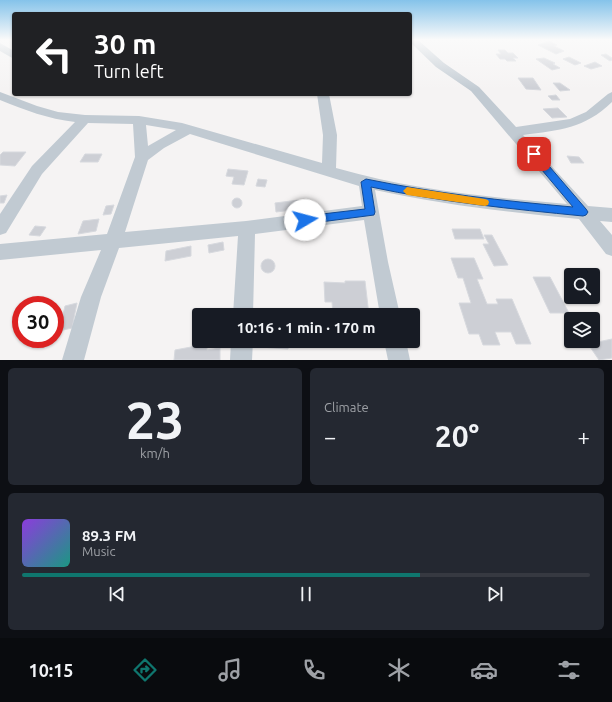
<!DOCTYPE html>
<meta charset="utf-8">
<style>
:root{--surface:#171b24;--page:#242831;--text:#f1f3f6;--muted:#9ea1a6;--line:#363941;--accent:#0f766e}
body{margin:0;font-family:Ubuntu,sans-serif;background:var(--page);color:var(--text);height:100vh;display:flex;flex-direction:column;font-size:15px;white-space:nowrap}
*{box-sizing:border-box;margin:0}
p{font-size:13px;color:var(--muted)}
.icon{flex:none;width:22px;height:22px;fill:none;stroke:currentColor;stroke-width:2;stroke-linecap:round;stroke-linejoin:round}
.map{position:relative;height:360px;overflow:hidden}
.drawer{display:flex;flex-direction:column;gap:8px;padding:8px;background:#0d0f14;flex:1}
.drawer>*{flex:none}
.top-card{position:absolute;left:12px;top:12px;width:400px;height:84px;border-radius:4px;box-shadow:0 1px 3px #0004;background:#202124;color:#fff;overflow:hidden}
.fabs{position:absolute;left:564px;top:268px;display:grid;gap:8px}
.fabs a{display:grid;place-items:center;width:36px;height:36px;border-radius:4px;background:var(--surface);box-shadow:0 1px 3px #0004;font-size:20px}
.speed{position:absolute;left:12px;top:296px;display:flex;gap:8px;font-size:20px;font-weight:700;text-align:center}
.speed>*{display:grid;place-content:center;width:52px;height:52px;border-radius:50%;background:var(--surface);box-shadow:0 1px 3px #0004;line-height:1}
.speed .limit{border:6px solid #d22;background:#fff;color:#111}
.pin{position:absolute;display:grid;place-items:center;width:34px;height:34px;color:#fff;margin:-17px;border-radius:8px;box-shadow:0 2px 6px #0006}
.me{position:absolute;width:44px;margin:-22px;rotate:82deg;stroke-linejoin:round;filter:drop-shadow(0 0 3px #0008)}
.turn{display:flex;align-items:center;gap:14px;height:84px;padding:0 16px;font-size:18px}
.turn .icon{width:52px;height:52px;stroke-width:2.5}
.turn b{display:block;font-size:28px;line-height:34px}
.big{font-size:30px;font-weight:700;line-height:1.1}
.drawer .widget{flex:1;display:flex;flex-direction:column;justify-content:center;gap:6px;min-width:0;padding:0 14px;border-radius:6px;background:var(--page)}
.drawer .dial{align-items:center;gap:0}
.dial b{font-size:52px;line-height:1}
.song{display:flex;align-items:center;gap:12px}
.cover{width:48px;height:48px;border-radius:6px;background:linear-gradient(135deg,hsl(270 70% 55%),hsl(170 70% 35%))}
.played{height:4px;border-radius:2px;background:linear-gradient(90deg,var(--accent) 70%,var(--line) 70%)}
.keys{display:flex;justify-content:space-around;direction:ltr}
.heat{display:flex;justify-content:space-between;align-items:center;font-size:22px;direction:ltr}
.drawer .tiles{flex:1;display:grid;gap:8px;grid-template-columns:1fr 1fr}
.widget:last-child{grid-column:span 2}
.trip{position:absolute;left:192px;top:308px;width:228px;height:40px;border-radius:4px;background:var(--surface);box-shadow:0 1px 3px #0004;font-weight:700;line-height:40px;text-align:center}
.dock{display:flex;height:64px;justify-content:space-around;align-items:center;background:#090b0e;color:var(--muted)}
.dock .icon{width:28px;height:28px}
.dock .selected{color:var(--accent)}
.dock b{font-size:18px;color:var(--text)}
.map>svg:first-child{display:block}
</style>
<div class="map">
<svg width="612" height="360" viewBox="0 0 612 360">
<rect width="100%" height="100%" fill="#f5f3f3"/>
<path fill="#cdcfd5" stroke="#d7d9de" d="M549 41 557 45 554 46 564 51 556 54 538 45Z
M498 50H505L508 53H513L518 58H513L516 61H507L505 59H500L496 54H501Z
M606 54 612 58V60L610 61 601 55Z
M569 57 581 63 575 65 563 59Z
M544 58 555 63 553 64 560 68 552 70 536 59Z
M595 62 602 66 591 69 584 66Z
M518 78H533L541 90 526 89Z
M553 83H560L570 90 560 91Z
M556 95 560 100H552L548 96Z
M558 108 567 117 552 118 543 109Z
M3 152H26L15 166 0 165V155Z
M85 154H102L98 162H80Z
M567 156 579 157 584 163H571Z
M228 169 248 171 244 185 232 184 234 177 226 176Z
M258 179 267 180 265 187 256 186Z
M7 195 4 203H0V196Z
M232 203a5 5 0 1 1 10 0a5 5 0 1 1-10 0Z
M299 200 300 209 276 212 275 203Z
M114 205 111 214 103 215 106 206Z
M99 219 96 231 78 234 83 221Z
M35 226 46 227 40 236 29 235Z
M452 229H480L484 239H455Z
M484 235H492L508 265 494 266 483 244H489Z
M223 242 224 250 209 253 208 245Z
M191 246V256L165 261 166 251Z
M451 258H474L483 279H477L487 304H498L496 299H512L531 344H516L511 332H495L500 345H483L479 334H469L459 303H471L463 278H458Z
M261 266a7 7 0 1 1 14 0a7 7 0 1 1-14 0Z
M533 277H550L569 313H550Z
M345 281H365L369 315H333L332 302H325L324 282 345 283Z
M77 303 72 328 59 331 65 306Z
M612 339V358L599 360 588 344Z
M261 341H289L288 349 260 347Z
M207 344V350L220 348V360H174L175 350Z"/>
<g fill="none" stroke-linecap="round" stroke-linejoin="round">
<path fill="#c1cad2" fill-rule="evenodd" d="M410 40H418L444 63 479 87 516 127 570 119 586 112 608 94 612 92V102C584 129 560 130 523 135L588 206 612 208V222L600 221 612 235V256L606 254 579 219C510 212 442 205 375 190L388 262 400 315H380L364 220 255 234 253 315H233L238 236 119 248 101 297 84 360H62L81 297 101 250 0 260V244L107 234 135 157 133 124 88 123 42 174 6 233 0 235V214L32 166 75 122C48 119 25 110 0 100V92L37 106 58 112 85 115 139 116 182 123 322 163 323 135 317 94H329L337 135 336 168C412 190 489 197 567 204L471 91 436 67 410 42ZM146 125 176 130 148 146ZM190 134 359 186 362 206 246 221 125 232 148 160 164 148Z
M0 43 14 51V59L0 51Z
M231 341H253L252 360H230Z
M384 341H406L410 360H388Z"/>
</g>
<linearGradient id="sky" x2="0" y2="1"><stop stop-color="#85c3ea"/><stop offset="0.44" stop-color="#fafafa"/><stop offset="1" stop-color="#fafafa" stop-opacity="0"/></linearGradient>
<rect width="612" height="90" fill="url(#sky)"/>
<path fill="#1a73e8" stroke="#114b97" d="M531 152H537L586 209 588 212 586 215 583 216C512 209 441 202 371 187L375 212 374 215 305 224 301 223 300 220 301 217 305 216 365 209 361 182 366 179C434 193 503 201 573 207L531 157 530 154Z"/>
<path fill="#f59e0b" d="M407 187 485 199 488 200 489 202 488 205 485 206 407 195 403 191Z"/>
</svg>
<div class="fabs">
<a><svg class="icon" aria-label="search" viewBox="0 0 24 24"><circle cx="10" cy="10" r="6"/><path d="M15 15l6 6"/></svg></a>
<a><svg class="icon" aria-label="layers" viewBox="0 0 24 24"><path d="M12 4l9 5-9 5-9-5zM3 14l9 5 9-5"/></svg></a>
</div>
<div class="speed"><div class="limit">30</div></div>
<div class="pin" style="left:534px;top:154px;background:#d93025"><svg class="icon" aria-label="arrive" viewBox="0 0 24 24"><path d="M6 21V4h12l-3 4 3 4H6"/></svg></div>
<svg class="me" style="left:305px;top:220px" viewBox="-20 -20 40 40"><circle r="19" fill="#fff"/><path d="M0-13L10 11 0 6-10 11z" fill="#1a73e8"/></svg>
<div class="trip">10:16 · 1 min · 170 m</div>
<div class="top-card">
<div class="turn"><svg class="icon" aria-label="left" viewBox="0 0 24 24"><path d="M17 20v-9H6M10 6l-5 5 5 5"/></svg><div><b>30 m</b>Turn left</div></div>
</div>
</div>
<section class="drawer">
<div class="tiles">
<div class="widget dial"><b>23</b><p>km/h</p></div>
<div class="widget"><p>Climate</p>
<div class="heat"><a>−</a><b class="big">20°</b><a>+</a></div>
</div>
<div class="widget">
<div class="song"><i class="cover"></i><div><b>89.3 FM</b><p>Music</p></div></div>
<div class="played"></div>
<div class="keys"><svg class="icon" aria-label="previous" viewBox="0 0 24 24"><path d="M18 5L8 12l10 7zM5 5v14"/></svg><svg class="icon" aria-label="pause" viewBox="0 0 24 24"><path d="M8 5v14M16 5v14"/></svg><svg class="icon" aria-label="next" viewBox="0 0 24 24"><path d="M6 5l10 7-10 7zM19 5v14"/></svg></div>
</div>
</div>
</section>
<nav class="dock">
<b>10:15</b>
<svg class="icon selected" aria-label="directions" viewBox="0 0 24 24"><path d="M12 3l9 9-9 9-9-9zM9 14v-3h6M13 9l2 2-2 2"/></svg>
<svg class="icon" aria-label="music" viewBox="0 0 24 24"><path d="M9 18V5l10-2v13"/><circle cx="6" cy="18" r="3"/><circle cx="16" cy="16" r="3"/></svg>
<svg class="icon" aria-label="phone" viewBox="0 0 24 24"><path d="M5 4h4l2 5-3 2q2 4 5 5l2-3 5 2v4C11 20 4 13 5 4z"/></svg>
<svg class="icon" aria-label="climate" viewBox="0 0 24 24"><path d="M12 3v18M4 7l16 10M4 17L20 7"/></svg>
<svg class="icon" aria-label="car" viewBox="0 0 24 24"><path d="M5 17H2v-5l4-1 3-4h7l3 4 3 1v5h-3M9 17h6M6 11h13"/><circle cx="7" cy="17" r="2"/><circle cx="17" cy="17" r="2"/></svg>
<svg class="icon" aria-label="filters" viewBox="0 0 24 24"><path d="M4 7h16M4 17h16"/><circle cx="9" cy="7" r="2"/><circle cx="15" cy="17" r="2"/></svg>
</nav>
